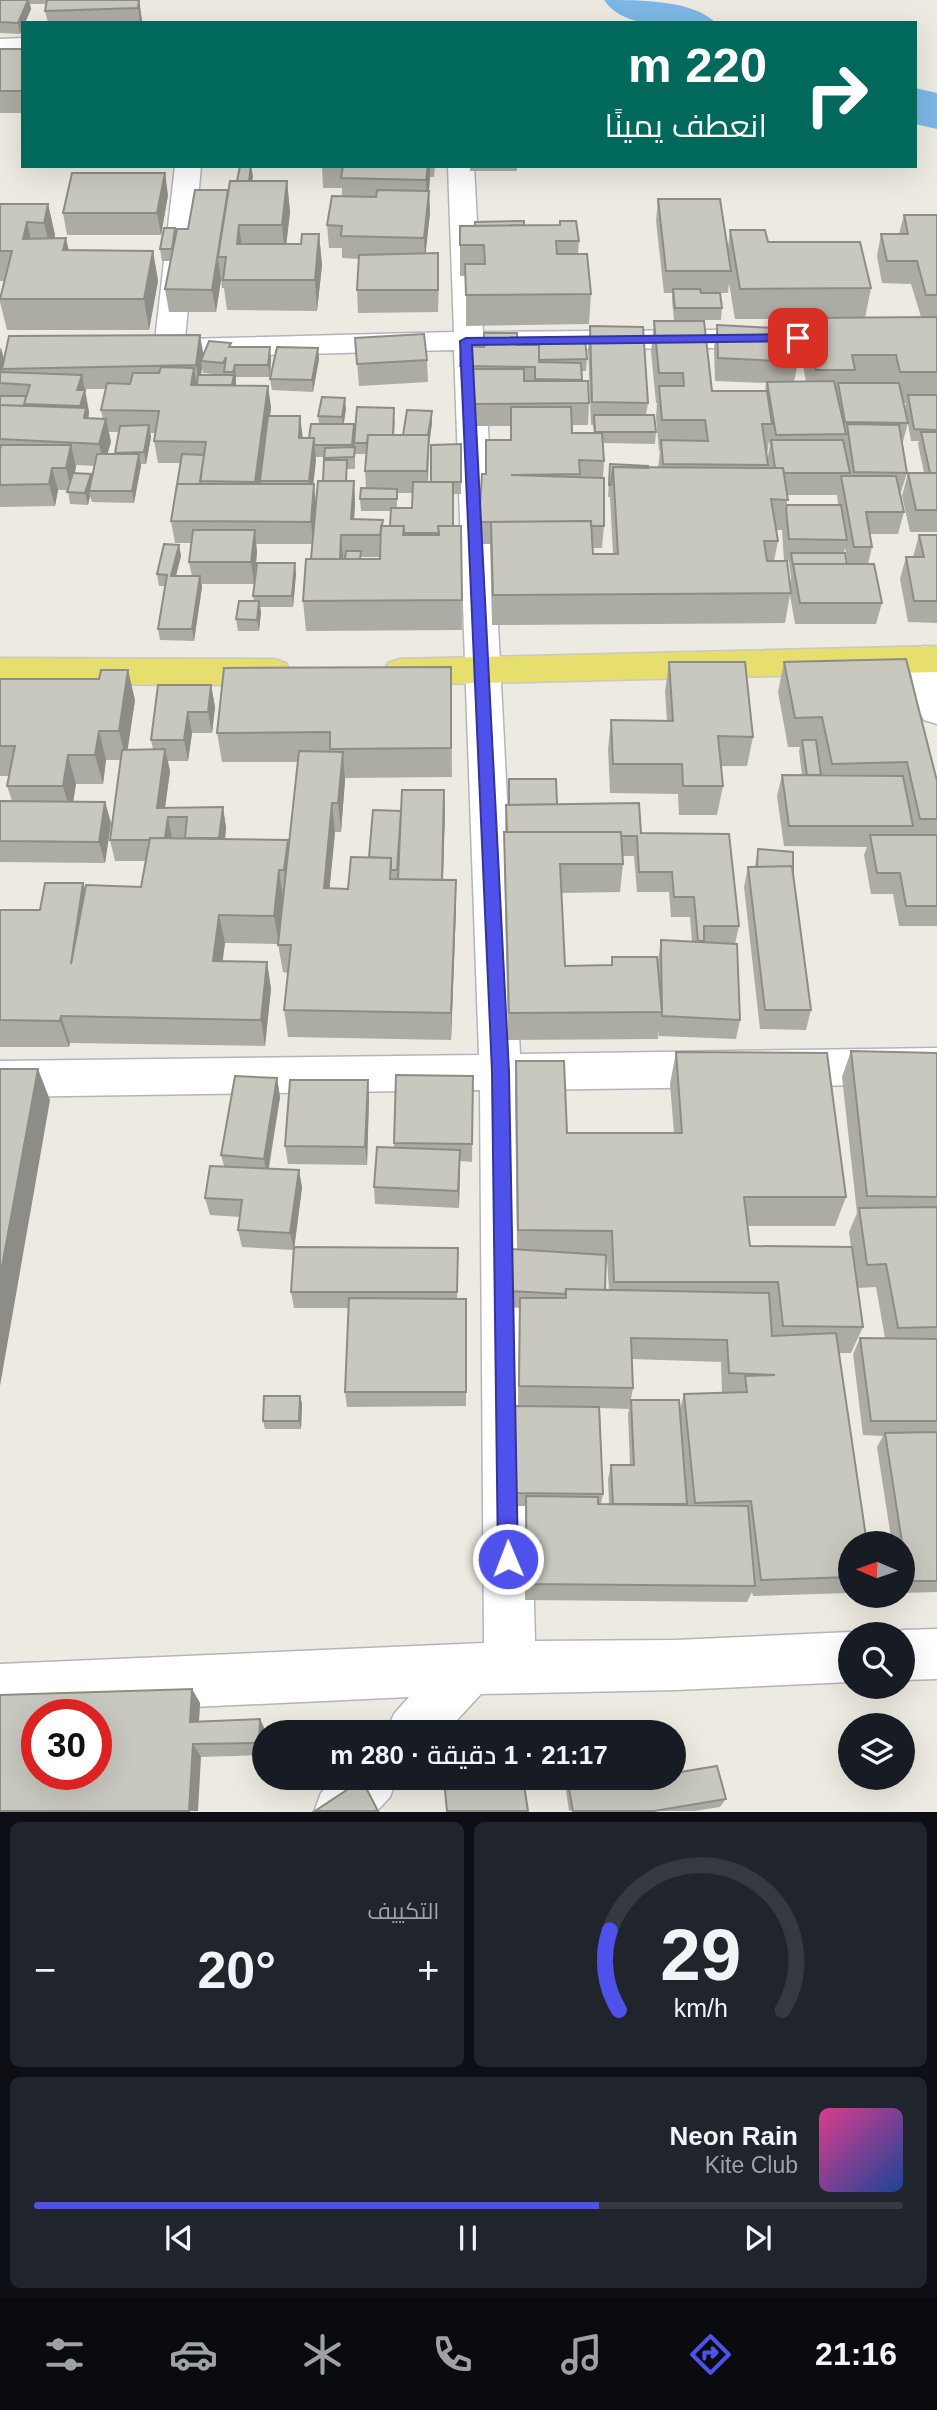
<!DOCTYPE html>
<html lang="ar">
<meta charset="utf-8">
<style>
:root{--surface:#171b24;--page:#20242c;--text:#f1f3f6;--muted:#9ea1a6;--line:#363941;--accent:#4f51eb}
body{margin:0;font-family:Helvetica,Cairo,sans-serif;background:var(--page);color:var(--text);direction:rtl;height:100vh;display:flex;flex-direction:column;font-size:26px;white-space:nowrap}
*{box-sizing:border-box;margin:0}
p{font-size:23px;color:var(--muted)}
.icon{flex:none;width:38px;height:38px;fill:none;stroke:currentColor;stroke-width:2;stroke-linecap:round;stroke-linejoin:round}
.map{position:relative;height:1812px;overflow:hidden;direction:ltr}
.panel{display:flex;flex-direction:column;gap:10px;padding:10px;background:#0d0f14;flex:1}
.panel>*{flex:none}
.hud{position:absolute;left:21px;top:21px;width:896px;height:147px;border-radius:0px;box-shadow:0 7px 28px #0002;direction:rtl;background:#00695c;color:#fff;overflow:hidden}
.needle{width:46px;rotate:272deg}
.fabs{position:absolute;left:838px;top:1531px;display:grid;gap:14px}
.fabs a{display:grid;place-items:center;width:77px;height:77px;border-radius:50%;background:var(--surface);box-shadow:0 7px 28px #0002;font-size:35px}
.speed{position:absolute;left:21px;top:1699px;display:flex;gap:14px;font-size:35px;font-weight:700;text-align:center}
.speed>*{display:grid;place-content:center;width:91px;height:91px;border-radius:50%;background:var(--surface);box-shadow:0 7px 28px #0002;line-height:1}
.speed .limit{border:10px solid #d22;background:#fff;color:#111}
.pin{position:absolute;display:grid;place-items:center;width:60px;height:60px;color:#fff;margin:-30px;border-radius:14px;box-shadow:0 4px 10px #0006}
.me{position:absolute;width:77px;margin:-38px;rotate:359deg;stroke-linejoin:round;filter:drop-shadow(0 0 5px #0008)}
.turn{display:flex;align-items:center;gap:24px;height:147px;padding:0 35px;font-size:32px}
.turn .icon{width:91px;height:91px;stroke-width:2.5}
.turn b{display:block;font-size:49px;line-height:60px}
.big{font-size:52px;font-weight:600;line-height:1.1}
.panel .widget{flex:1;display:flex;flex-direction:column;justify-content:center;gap:10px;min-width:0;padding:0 24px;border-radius:10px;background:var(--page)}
.panel .dial{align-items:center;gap:0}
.dial svg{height:182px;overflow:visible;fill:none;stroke:var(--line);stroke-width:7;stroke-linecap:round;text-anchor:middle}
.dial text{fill:var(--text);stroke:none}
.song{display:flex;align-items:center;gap:21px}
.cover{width:84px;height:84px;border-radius:10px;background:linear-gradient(135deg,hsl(330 70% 55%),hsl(220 70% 35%))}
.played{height:7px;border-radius:4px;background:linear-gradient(90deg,var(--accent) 65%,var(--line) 65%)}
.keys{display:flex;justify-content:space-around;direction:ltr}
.heat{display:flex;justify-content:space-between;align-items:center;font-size:38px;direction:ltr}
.panel .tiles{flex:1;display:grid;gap:10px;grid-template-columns:1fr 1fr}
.widget:last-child{grid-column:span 2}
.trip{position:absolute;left:252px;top:1720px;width:434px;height:70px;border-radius:35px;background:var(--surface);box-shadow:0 7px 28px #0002;font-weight:600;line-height:70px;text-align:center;direction:rtl}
.tab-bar{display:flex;height:112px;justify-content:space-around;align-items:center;background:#090b0e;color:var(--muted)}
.tab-bar .icon{width:49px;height:49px}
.tab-bar .selected{color:var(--accent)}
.tab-bar b{font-size:32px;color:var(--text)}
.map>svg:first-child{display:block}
</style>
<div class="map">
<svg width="937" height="1812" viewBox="0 0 937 1812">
<rect width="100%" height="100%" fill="#edeae1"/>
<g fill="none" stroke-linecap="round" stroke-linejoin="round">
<path fill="#7db7e5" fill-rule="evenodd" d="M604 0C640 0 693 0 716 23 680 23 627 33 604 0Z
M915 88 937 93V129L915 124Z"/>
<g stroke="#b4b4bf" stroke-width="3">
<path id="minor" d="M23 38V52L0 53V39Z
M175 166H201L185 339 454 332 448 166H474L483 332 937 328V346L484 350 520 1054 937 1048V1084L521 1090 535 1641 676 1640 850 1632 857 1634H850V1682L676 1690 481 1694 446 1732H386L394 1714 409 1697 0 1716V1664L484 1643 480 1090 0 1097V1061L479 1055 454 350 152 358 142 355 137 349 142 343 155 340Z
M925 646 937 650V724L924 720 919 711 908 659 913 650Z
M937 1629V1679L903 1680V1634H891L903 1630Z
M335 1778H397L390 1797 376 1812H314L321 1793Z"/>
</g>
<g stroke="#c8c8c8" stroke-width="3">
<path id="major" d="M937 646V672L400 685 388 681 383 672 388 663 400 659Z
M0 658 274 659 286 663 291 672 286 681 274 685 0 684Z"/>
</g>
<use href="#minor" fill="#fff" fill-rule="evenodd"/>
<use href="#major" fill="#e6df6d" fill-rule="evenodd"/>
</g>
<path fill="#adaca4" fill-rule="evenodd" d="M0 0H139L142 23H48L45 11 46 4H30L31 9 25 23H23L20 34 0 33Z
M0 49H23V113H0Z
M322 166H435L434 177H430L429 191 430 213 425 253 439 275 438 312 358 313 357 290 359 259 342 258V248H329L327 225 342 196V188H323Z
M470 166H517V171H470Z
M253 176 252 181H287L290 212 286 244H301L319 234 322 265 317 311 227 310 224 288H222L221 280 216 312H169L165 289 171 261H162L160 249 176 235 188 229 237 181Z
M168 195 161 235H67L63 213Z
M658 199 728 248 730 230 768 242 871 288 865 318 937 317V532H910L902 496 908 473H924L918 444 919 441H911L905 407 906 403H903L908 423 902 445 907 473 900 495 904 512 898 534H870L872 547 868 564 882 603 876 624H795L790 595 785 623 492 625 490 544H478L479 522 486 474V440H511V426H469V388H461L460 366 484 347 517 345 587 359 586 371H581L582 381 589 403 588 425H572V433H594L593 425H591L588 348 590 326 648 403 646 415 656 432 655 444 603 443 604 461 603 478 604 526 602 548H593V554H613L610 497H608L610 464 658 468 660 451H659L656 417 657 403H656L651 352 654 321 712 391H765L766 383 715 381 714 347 717 325 798 362 794 382H806L800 349 805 319H735L729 283 728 293H720L722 308 721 320H674L672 301V293H664L656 221ZM769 441 770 445 767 461V455ZM787 495H837L838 505H787ZM776 530H782L784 561H789L791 578 790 584 774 561 778 541ZM845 547 848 564H847L844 553Z
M0 204H48L55 235 54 238 69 250 153 251 158 281 149 330H7L0 302V296L4 281H0Z
M904 215H937V317H921L911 284 882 283 877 256 881 234H899Z
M560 221 579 241 578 254 591 294 589 324 466 326V276H460V226L560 225Z
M355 338 427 360 428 382 359 386Z
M231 347 271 358 270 377H236L235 385 268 386 271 408 270 416 302 438H309L319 424 318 416 346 409 343 424 355 436 354 447 355 459V469H347V481H354L355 504 354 519 383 520V526H390L391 511H361L360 499 366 488 365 471 366 454H355L354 443 395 419 394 435H403L432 411V423L429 445 428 482H431L461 444V494H453V526H461L462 630 306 631 303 601 311 559 312 544H256L257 552 254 584H202V587L194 641 160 640 158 629 165 586H159L157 574 179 545 181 556 176 576H192L189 562 192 543H175L171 521 181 463H158L154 441 156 433H150L151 437 146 464H141L134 503 92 502 90 496 88 505 70 504 68 490H58L55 506 0 507V348H1L4 358 203 355ZM202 368 203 373 224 375H201ZM85 389H106L101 410 103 419H89V412ZM109 432H119L116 454H107L111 442ZM315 457H324V461L323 481 316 504 314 484H313ZM76 465 94 466 92 478 91 474 75 473ZM397 493H413L412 508H397ZM361 557H380V559H361Z
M318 348 319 359 313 392 272 390 270 379Z
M919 535H937V623L908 622 900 579 906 557H913Z
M296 574 293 607H260L261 612 259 631H238L236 619 254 601 253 596Z
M669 662 753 737 747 766H721L723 786 717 815H679L678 794 610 793 608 749 611 720 667 721 665 691Z
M784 662 937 781V926H899L893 894H871L864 855 867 847 784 846 777 796 782 775H802L799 751 800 747H788L778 692Z
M451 667 452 777 345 778 341 832H335L329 889H348L369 857 401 811H445L443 880H456V908L451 1040 288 1037 284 1010 288 973 283 972 278 944 225 943 222 961 267 962 271 989 265 1046 70 1043 69 1047H0V910H40L83 883 85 889 141 887 146 861H115L110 840 121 760H106L103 784H76L73 802H105L111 823 105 863 0 862V801H12L7 786 9 776H0V679L135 700 127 750 153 749 151 740 211 685 215 707 212 733H192L188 761H168L170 771 165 808 223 807 226 828 225 839 289 848 298 762H222L217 733Z
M557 804 641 833 739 926 735 944 740 1020 736 1039 659 1036V1030L658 1039 508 1040 504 861 506 805ZM623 856H634L637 892H669L671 917H690L692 942 661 940 658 960 612 957 611 965 565 966 561 893 620 892 623 864Z
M758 849 793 875 811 1010 806 1030 760 1029 744 887 748 867H755Z
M851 1051 937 1053V1592L903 1593V1544H892L877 1447 883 1436 863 1435 853 1354 860 1338H885L876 1287 858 1288 863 1327 851 1353H839L850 1544V1593L753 1596 752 1592 747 1602 525 1600V1506H513V1406L518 1407 519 1308 508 1307 511 1249 517 1250 515 1092 516 1061 567 1133H674L670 1084 676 1052 846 1197 835 1226H747L750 1246 851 1247 849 1232 857 1213 842 1077ZM606 1259H607L609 1290H605ZM632 1359 721 1362 722 1393 684 1394 680 1408 631 1400 628 1414 630 1465H611L608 1479 609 1504H601L603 1494 600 1408 629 1409 633 1388Z
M473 1076 472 1162 460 1161 459 1208 375 1204 374 1187 394 1147V1143Z
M277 1078 280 1097 269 1169 299 1170 302 1188 294 1247 458 1248 457 1298 466 1299V1406L347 1407 345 1392 349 1308H294L291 1292 293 1250 242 1247 238 1230 240 1217 210 1215 205 1198 224 1166 221 1155Z
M368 1080 369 1099 367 1165 288 1164 285 1146Z
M300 1396 302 1404 301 1429H265L263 1421Z
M192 1689 200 1703 199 1721 260 1719 266 1732H264V1755L201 1757 0 1811Z
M564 1778H674L726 1799 720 1807 695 1811H569Z"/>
<path fill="#8d8c86" d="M28 0H29L31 9 25 23H23V29L20 34 18 23Z
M139 0 142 20V23H140L138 8Z
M251 166 253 176 247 208 245 197Z
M428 166H430V177L427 211 426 180Z
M165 173 168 195 161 235 157 213Z
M287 181 290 212 285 256 282 225Z
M429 191 430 213 425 260 424 238Z
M48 204 55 235 51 253 44 223Z
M27 222 34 253 23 239Z
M239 225 243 256 237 244Z
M175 228 177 240 173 261 172 249Z
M319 234 322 265 317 311 315 280Z
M66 238 73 269 63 250Z
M153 251 158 281 149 330 144 299Z
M218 258 221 280 216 312 212 290Z
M200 335 204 357 201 361 202 368 199 387 196 365Z
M270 347 271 358 270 377 268 365Z
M1 348 4 360 0 378V354Z
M318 348 319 359 313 392 312 380Z
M235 365 236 377V387L231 392Z
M194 368 198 390 191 385Z
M82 375 89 412 88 417 91 430 85 428 77 390Z
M268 386 271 408 258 504 255 482Z
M345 398 346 409 343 429 342 417Z
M432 411V423L429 445 427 493V443Z
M300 416 303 439 299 438Z
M106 419 111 442 104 466 99 444Z
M354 424 355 436 353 457 352 445Z
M149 425 151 437 146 464 144 452Z
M314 438 316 461 311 504 309 481Z
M71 445 76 467 71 490 66 468Z
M139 454 141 466 134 503 132 491Z
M52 468 58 490 55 506 49 484Z
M91 474 93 485 89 491 90 496 88 505 85 493Z
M354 481 355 504 353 535 351 519Z
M314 484 316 507 313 544 311 522Z
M255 530 257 552 254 584 251 562Z
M341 535 343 557 341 589 339 567Z
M179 545 181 556 173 587 171 576Z
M295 563 296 574 293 607 292 596Z
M200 576 202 587 194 641 192 629Z
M259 601 261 612 259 631 257 620Z
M128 670 135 700 126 761 119 731Z
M211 685 215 707 212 733 208 712Z
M188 712 192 733 188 761 184 740Z
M99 731 106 760 103 784 95 755Z
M165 749 170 771 162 829 157 808Z
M343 752 345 781 341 832 338 803Z
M68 755 76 784 71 815 63 786Z
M444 790 445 811 442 904 441 884Z
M105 802 111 823 105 863 99 842Z
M332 803 335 832 327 916 324 888Z
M223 807 226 828 223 859 219 838Z
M168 817 172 838 165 840Z
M288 840 292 868 288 898 284 870Z
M279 870 283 898 279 944 274 916Z
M456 880V908L451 1040V1013Z
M83 883 92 911 71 964Z
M219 915 225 943 219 988 213 961Z
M267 962 271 989 265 1046 261 1020Z
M61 1016 70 1043 69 1047 60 1021Z
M38 1069 50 1100 0 1386V1277Z
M277 1078 280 1097 267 1176 264 1159Z
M368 1080 369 1099 367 1165 365 1147Z
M460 1150V1168L459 1208 458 1191Z
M299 1170 302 1188 294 1250 290 1233Z
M300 1396 302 1404 301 1429 299 1421Z
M192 1689 200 1703 198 1735 190 1722Z
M260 1719 266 1732H264V1754L259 1743Z
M193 1744 201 1757 198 1811H189Z"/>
<path fill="#c9c8bf" stroke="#8d8c86" stroke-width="2" fill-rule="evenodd" d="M0 0H28L18 23 0 22Z
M47 0H139L138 8 45 11Z
M0 49H23V91H0Z
M240 166H251L249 181H237Z
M343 166H428L426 180 341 178Z
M72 173H165L157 213H63Z
M230 181H287L282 225H239L237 244H301L302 234H319L315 280H223L226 257H218Z
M195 190H228L212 290 165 289 177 229H188Z
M377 190 429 191 424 238 341 236 342 226 327 225 332 196 376 197Z
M658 199H720L731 271H666Z
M0 204H48L44 223 27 222 23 239 66 238 63 250 153 251 144 299H0L12 251H0Z
M904 215H937V295H926L917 261H887L881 234H908Z
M524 221V225L475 226V222Z
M560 221H576L579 241H556L557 254H587L591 294 466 295 465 264H485L484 245H460V226L560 225Z
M164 228H175L172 249H160Z
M730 230H765L768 242H860L871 288 740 289Z
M438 253V290H357L359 255Z
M673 289H700L701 293H720L722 308H675Z
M937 317V372H900L896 355H852L855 370H816L805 318Z
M654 321H704L712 391H767L772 424H762L768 465 663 464 661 440 708 441 705 420H662L659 386H684L683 373H659Z
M717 325 796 329 798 362 718 358Z
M590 326 643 327 648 403 592 402Z
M484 333H517V345H539V362L581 363 582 380 535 379V367L460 366 461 346 484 347Z
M424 334 427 360 357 364 355 338Z
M200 335 196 365 2 369 9 336Z
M585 339 587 359 539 360V345H533L532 340Z
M209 341 231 343 229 347H270L268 365H235L233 372H224L226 357 223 363 201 361Z
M277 347 318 348 312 380 270 379Z
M161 367 194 368 191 385 268 386 255 482 200 481 206 442 154 441 159 411 101 410 107 383 130 384 133 373H159Z
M469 369H524V381H588L589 403 469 404Z
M0 372 82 375 77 390H85L80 406 24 404 30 385 0 383Z
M198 375H234L232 385H197Z
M834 381 846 434 776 435 767 382Z
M838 383H899L908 423 845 422Z
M908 395H937V430L914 429Z
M0 396H26L24 406 0 405Z
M322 397 345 398 342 417 318 416Z
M0 405 86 408 84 418 106 419 99 444 0 439Z
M357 407 394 408 393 435H368L367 443H354Z
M511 407H571L572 433H602L604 461 579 460 580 474 511 475 604 478V526H591V521L479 522 482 474H486V440H511Z
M407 410 432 411 428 435H403Z
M594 415H654L656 432H595Z
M268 416H300L299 438H314L309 481H260Z
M311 424H354L352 445H314V438H309Z
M847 424 899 425 907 473 854 472Z
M149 425 144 452 115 453 120 426Z
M921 432H937V473H930Z
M368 435H429L427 471H365Z
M771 440H843L850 473H784L783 468H775Z
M461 444V482H431V445Z
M1 445H71L66 468H52L49 484 0 485V449Z
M355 447 354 457 324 458 325 448Z
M97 454H139L132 491H89Z
M182 454 204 455 200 484H177L176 491Z
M324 460H347L346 481H323Z
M610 464 648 466V468L613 467 611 485H609Z
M613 467 783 468 788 500 771 499 778 541H764L767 561H787L791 593 493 595 491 522 591 521 593 554H618Z
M73 473 91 474 85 493 67 492Z
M908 473H937V510H916Z
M841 476H896L904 512H866L872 547H854Z
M318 481H354L351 519 383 520 380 535H341L340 559H311Z
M413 482H453V526H438L439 533H404V526H390L391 508H412Z
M177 484H314L311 522 171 521Z
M361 488 397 489V499H360Z
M787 505H841L847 540 789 539 786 509Z
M381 526H404L403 535H439L438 526H461L462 600 303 601 306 559H380Z
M193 530H255L251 562H189Z
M919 535H937V601H914L906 557H924Z
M164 544 179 545 171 576H200L192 629H158L167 575 157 574Z
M346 551H361L360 559H345Z
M791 553H845L847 564H793V566Z
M257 563H295L292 596H253Z
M793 564H874L882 603H800Z
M239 601H259L257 620 236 619Z
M906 659 937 781V819H920L907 762 832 764 822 717 795 718 784 662Z
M669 662H745L753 737 718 736 723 786H683L682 764H613L611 720 673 721Z
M451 667V748L330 749V732L217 733 224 668Z
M101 670H128L119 731H99L95 755H68L63 786H7L15 746H0V679H99Z
M158 685H211L208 712H188L184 740H151Z
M802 740H816L821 775H807Z
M165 749 157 808 223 807 219 838H185L187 817H168L165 838H150L149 840H110L122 750Z
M299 751 343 752 338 803H332L324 888 348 889 351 857 391 858 390 879 456 880 451 1013 284 1010 291 945H278Z
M782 775 903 776 913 826H789Z
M509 779H556L557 804 509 805Z
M402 790H444L442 880 398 879Z
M0 801 105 802 99 842 0 841Z
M639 803 641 833 729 834 739 926H704V941H698L694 897H674L672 872H639L637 836H621V832H507L506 805Z
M373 810 401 811 397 870H391V858L369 857Z
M504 832H621L623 864H560L565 966 612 965V957H657L662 1012 509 1013Z
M870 835H937V906H906L900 873H877Z
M150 838 288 840 284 870H279L274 916 219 915 213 961 267 962 261 1020 61 1016 60 1021 0 1020V910H40L45 883H83L71 964 86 885 141 887Z
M758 849 793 852V875L792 866 757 867Z
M792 866 811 1010H765L748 867Z
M661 940 737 944 740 1020 662 1016Z
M851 1051 937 1053V1197L867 1196Z
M676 1052 827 1053 846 1197H744L750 1246 852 1247 863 1327 783 1326 778 1282H614L612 1231 518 1230 516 1061H564L567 1133H682Z
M0 1069H38L0 1277Z
M396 1075 473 1076 472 1144 394 1143Z
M235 1076 277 1078 264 1159 221 1155Z
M290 1080H368L365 1147 285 1146Z
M377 1147 460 1150 458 1191 374 1187Z
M210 1166 299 1170 290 1233 238 1230 242 1200 205 1198Z
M937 1207V1327L898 1328 886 1264 867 1265 859 1208Z
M294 1247 458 1248 457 1292H291Z
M511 1249 606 1255 605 1290 566 1289 565 1294 509 1291Z
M566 1289 769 1293 772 1336 836 1333 867 1544H850V1577L761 1580 751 1501 695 1503 684 1394 747 1392 745 1376 775 1375 729 1373 727 1340 631 1338 633 1388 519 1386 520 1298H566Z
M349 1298 466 1299V1392H345Z
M860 1338 937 1339V1421H871Z
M264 1396H300L299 1421H263Z
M631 1400H679L687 1504H613L611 1465H634Z
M513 1406 599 1407 603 1494 514 1493Z
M937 1432V1581H908L885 1433Z
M526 1496 598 1497V1504L748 1506 755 1586 527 1584Z
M192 1689 190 1722 260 1719 259 1743 193 1744 189 1811H0V1695ZM37 1715H96V1774H37Z
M663 1730 664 1732H646Z
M717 1766 726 1799 654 1811H573L567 1778H674V1773Z
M458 1778H523L528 1811H447L444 1780Z
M362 1780 378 1811H315Z"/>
<path fill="#4f51eb" stroke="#333599" stroke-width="2" d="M798 334 804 338 803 341 472 345 509 1072 518 1559 515 1566 508 1569 501 1566 498 1559 492 1072 460 341 466 338Z"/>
</svg>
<div class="fabs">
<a><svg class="needle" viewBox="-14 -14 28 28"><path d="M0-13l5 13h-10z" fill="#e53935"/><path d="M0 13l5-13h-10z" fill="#9ea1a6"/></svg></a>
<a><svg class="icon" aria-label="search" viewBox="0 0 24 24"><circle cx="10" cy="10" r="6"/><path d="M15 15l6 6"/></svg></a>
<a><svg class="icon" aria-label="layers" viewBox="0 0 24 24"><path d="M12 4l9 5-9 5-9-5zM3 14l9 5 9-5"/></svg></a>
</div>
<div class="speed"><div class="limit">30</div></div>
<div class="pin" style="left:798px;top:338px;background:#d93025"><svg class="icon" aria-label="arrive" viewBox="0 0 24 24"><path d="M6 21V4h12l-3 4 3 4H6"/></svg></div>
<svg class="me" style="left:508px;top:1559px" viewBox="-20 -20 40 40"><circle r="17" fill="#4f51eb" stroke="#fff" stroke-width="3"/><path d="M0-11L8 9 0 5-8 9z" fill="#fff"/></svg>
<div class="trip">21:17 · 1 دقيقة · 280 m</div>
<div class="hud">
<div class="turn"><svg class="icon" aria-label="right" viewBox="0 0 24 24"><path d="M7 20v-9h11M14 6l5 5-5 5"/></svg><div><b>220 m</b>انعطف يمينًا</div></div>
</div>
</div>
<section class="panel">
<div class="tiles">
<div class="widget dial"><svg viewBox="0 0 100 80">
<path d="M14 69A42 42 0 1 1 86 69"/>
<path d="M14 69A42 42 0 0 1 10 34" stroke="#4f51eb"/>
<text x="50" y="56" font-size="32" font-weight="700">29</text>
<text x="50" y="72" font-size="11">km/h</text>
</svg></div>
<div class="widget"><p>التكييف</p>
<div class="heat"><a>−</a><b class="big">20°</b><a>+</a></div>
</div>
<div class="widget">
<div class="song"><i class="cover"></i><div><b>Neon Rain</b><p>Kite Club</p></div></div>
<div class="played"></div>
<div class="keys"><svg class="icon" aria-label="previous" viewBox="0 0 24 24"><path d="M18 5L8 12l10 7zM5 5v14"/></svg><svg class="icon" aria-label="pause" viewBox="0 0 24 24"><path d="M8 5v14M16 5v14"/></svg><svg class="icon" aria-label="next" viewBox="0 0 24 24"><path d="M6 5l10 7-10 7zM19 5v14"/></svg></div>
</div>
</div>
</section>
<nav class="tab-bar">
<b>21:16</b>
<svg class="icon selected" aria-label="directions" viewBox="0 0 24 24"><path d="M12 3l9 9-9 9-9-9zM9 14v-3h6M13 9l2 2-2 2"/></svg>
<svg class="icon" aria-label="music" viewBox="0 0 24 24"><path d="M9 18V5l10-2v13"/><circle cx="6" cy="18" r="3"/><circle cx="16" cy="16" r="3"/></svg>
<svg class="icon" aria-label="phone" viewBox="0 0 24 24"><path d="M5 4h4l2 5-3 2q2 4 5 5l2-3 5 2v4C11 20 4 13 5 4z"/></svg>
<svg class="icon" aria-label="climate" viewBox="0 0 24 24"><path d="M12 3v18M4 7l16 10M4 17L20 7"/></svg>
<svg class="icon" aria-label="car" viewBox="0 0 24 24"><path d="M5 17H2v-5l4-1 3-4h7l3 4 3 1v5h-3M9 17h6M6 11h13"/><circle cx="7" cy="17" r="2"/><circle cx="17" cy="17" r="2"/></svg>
<svg class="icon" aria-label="filters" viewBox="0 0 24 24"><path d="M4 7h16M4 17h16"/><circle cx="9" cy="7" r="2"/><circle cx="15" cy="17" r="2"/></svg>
</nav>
